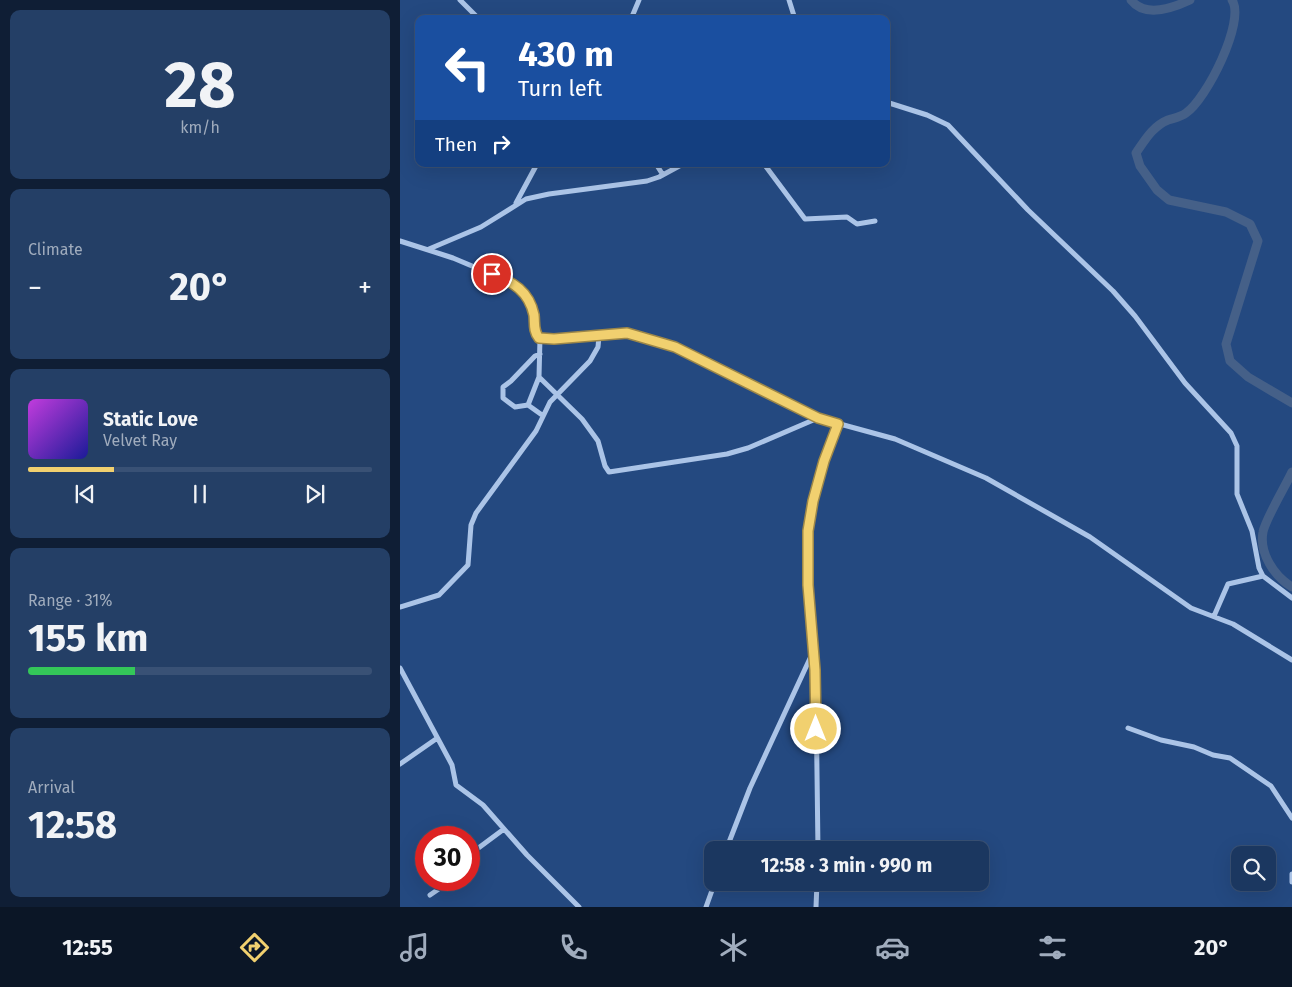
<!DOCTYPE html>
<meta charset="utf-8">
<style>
:root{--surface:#1b3760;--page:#243f66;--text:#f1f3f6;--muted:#a0acbd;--line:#395175;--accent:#f1d06f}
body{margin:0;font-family:"Fira Sans",sans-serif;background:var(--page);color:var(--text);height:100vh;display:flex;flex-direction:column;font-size:19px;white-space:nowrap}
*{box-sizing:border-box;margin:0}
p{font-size:16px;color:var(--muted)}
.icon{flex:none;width:28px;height:28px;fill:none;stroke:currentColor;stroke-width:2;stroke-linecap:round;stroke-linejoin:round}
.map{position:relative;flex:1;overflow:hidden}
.sheet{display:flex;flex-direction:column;gap:10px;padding:10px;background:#0f1e35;width:400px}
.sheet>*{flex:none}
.hud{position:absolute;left:15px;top:15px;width:475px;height:152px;border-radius:10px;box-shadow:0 5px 20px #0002,0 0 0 1px var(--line);background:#1a4fa0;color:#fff;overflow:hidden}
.tools{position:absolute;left:831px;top:846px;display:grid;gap:10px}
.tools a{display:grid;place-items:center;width:45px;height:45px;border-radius:10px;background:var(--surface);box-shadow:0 5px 20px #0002,0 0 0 1px var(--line);font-size:25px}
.speed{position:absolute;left:15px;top:826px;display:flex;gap:10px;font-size:25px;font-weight:700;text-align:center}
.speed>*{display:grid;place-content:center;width:65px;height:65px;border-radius:50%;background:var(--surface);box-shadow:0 5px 20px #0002,0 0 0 1px var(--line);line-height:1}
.speed .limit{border:8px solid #d22;background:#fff;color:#111}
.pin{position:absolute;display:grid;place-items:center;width:42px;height:42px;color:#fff;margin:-21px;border:2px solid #fff;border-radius:50%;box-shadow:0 1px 5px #0007}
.me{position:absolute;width:55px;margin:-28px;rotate:0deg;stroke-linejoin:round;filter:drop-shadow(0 0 4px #0008)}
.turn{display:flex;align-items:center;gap:18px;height:105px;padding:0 20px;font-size:22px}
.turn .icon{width:65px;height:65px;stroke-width:2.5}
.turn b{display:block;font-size:35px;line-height:42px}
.then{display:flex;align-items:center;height:48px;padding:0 20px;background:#0003;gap:10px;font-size:19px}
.big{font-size:38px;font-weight:700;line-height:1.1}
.sheet .card{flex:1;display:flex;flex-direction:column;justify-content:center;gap:8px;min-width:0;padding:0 18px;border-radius:10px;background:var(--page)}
.sheet .dial{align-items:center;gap:0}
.dial b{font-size:65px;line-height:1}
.song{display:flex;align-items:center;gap:15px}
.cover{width:60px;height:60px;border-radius:8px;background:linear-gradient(135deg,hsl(290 70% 55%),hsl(240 70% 35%))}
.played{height:5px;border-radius:2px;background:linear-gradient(90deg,var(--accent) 25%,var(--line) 25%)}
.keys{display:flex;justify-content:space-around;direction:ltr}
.heat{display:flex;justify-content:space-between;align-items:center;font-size:28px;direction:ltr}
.charge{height:8px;border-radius:4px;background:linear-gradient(90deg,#34c759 31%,var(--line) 0)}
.trip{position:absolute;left:304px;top:841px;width:285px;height:50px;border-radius:10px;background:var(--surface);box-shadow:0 5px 20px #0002,0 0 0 1px var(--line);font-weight:700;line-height:50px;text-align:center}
.tab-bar{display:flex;height:80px;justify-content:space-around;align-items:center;background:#0b1626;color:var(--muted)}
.tab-bar .icon{width:35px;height:35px}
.tab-bar .on{color:var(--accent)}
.tab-bar b{font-size:22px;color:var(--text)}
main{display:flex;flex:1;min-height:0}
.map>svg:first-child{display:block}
</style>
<main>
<section class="sheet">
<div class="card dial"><b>28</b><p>km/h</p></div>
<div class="card"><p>Climate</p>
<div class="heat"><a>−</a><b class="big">20°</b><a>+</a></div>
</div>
<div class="card">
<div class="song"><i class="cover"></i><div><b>Static Love</b><p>Velvet Ray</p></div></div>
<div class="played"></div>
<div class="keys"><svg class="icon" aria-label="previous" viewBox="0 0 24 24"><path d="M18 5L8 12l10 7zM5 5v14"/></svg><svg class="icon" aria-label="pause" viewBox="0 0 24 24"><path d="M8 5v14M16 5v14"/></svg><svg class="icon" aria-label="next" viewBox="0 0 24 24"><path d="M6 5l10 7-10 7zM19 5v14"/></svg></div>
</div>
<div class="card"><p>Range · 31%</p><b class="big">155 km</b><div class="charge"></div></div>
<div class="card"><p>Arrival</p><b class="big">12:58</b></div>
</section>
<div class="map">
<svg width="892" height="907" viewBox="0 0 892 907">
<rect width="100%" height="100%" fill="#244980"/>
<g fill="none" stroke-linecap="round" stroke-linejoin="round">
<path stroke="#456088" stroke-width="9" d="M731 0C745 18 773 8 790 0
M832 0C846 21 806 100 786 113 781 117 774 118 768 120 753 126 745 140 736 153L740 166 757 190 769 200 826 212 850 224 858 241 826 344 830 361 848 377 892 403
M892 472C886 485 865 520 863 532 859 553 874 576 892 587"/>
<path stroke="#abc4e7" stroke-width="5" d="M60 0 79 19
M389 0 395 19
M231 19 239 0
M486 102 527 115 548 125 628 210 713 291 735 316 785 383 831 433 837 446V494L852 531 859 568 863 576 892 598
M256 164 263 175
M364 164 405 219 447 217 457 224 475 221
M116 203 137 164
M0 241 53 258 117 285 131 306 135 332 140 338C167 345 198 332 226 333 243 334 260 342 275 347L418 418 495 439 586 478 690 537 791 608 833 624 892 660
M29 249 81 227 126 199 149 194 247 181 259 177 283 164
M140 338 139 377 182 419 198 441 205 466 209 472 327 454 348 448 418 418
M139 377 128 405 115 407 103 398V387L111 381 135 356 140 354
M128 405 142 415
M0 607 39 595 68 565 71 525 76 513 136 431 150 402 190 361 198 347 199 336
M814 616 828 584 863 576
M0 668 52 765 56 785 83 805 127 855 179 907
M728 728 761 740 794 747 813 755 830 758 871 786 892 818
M0 764 36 739
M326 850 350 788 412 654
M418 850 416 695 408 585 410 555 408 538 413 501 427 450 438 424
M69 855 104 829
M892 874V882
M30 895 52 880
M306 907 315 882
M416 907 417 882"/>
</g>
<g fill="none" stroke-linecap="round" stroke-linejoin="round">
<g stroke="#9d8748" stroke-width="12">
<path id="route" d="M92 274C113 282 129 291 134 315 135 323 133 331 139 338L154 339 227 333 275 347 418 418 438 424 424 461 413 501 408 531V585L415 670 416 729"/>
</g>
<use href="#route" stroke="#f1d06f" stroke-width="9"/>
</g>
</svg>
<div class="tools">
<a><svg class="icon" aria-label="search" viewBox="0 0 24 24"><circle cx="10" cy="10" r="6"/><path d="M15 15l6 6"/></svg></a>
</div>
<div class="speed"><div class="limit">30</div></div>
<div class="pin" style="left:92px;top:274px;background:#d93025"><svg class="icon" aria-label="arrive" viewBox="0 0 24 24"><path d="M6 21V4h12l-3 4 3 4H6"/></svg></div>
<svg class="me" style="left:416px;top:729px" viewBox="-20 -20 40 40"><circle r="17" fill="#f1d06f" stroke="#fff" stroke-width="3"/><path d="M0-11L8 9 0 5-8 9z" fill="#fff"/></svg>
<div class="trip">12:58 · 3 min · 990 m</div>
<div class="hud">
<div class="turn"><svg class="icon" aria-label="left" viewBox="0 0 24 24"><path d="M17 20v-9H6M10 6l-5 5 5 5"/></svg><div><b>430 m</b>Turn left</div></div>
<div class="then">Then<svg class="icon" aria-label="right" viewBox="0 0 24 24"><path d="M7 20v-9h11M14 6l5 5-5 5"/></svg></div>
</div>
</div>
</main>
<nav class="tab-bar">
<b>12:55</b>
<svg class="icon on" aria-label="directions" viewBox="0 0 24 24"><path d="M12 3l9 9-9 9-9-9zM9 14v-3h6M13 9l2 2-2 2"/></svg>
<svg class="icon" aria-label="music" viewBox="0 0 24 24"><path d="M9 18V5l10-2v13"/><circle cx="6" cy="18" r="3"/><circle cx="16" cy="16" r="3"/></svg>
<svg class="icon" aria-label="phone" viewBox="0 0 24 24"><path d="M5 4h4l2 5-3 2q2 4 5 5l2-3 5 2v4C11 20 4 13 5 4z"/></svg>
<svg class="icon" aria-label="climate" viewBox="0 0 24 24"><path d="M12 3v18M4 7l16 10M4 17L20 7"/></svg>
<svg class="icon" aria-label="car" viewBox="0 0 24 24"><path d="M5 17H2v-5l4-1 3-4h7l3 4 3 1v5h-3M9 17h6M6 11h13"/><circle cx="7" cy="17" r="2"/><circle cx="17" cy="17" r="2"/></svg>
<svg class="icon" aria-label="filters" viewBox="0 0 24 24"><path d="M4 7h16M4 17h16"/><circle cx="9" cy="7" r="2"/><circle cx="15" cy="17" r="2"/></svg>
<b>20°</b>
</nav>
